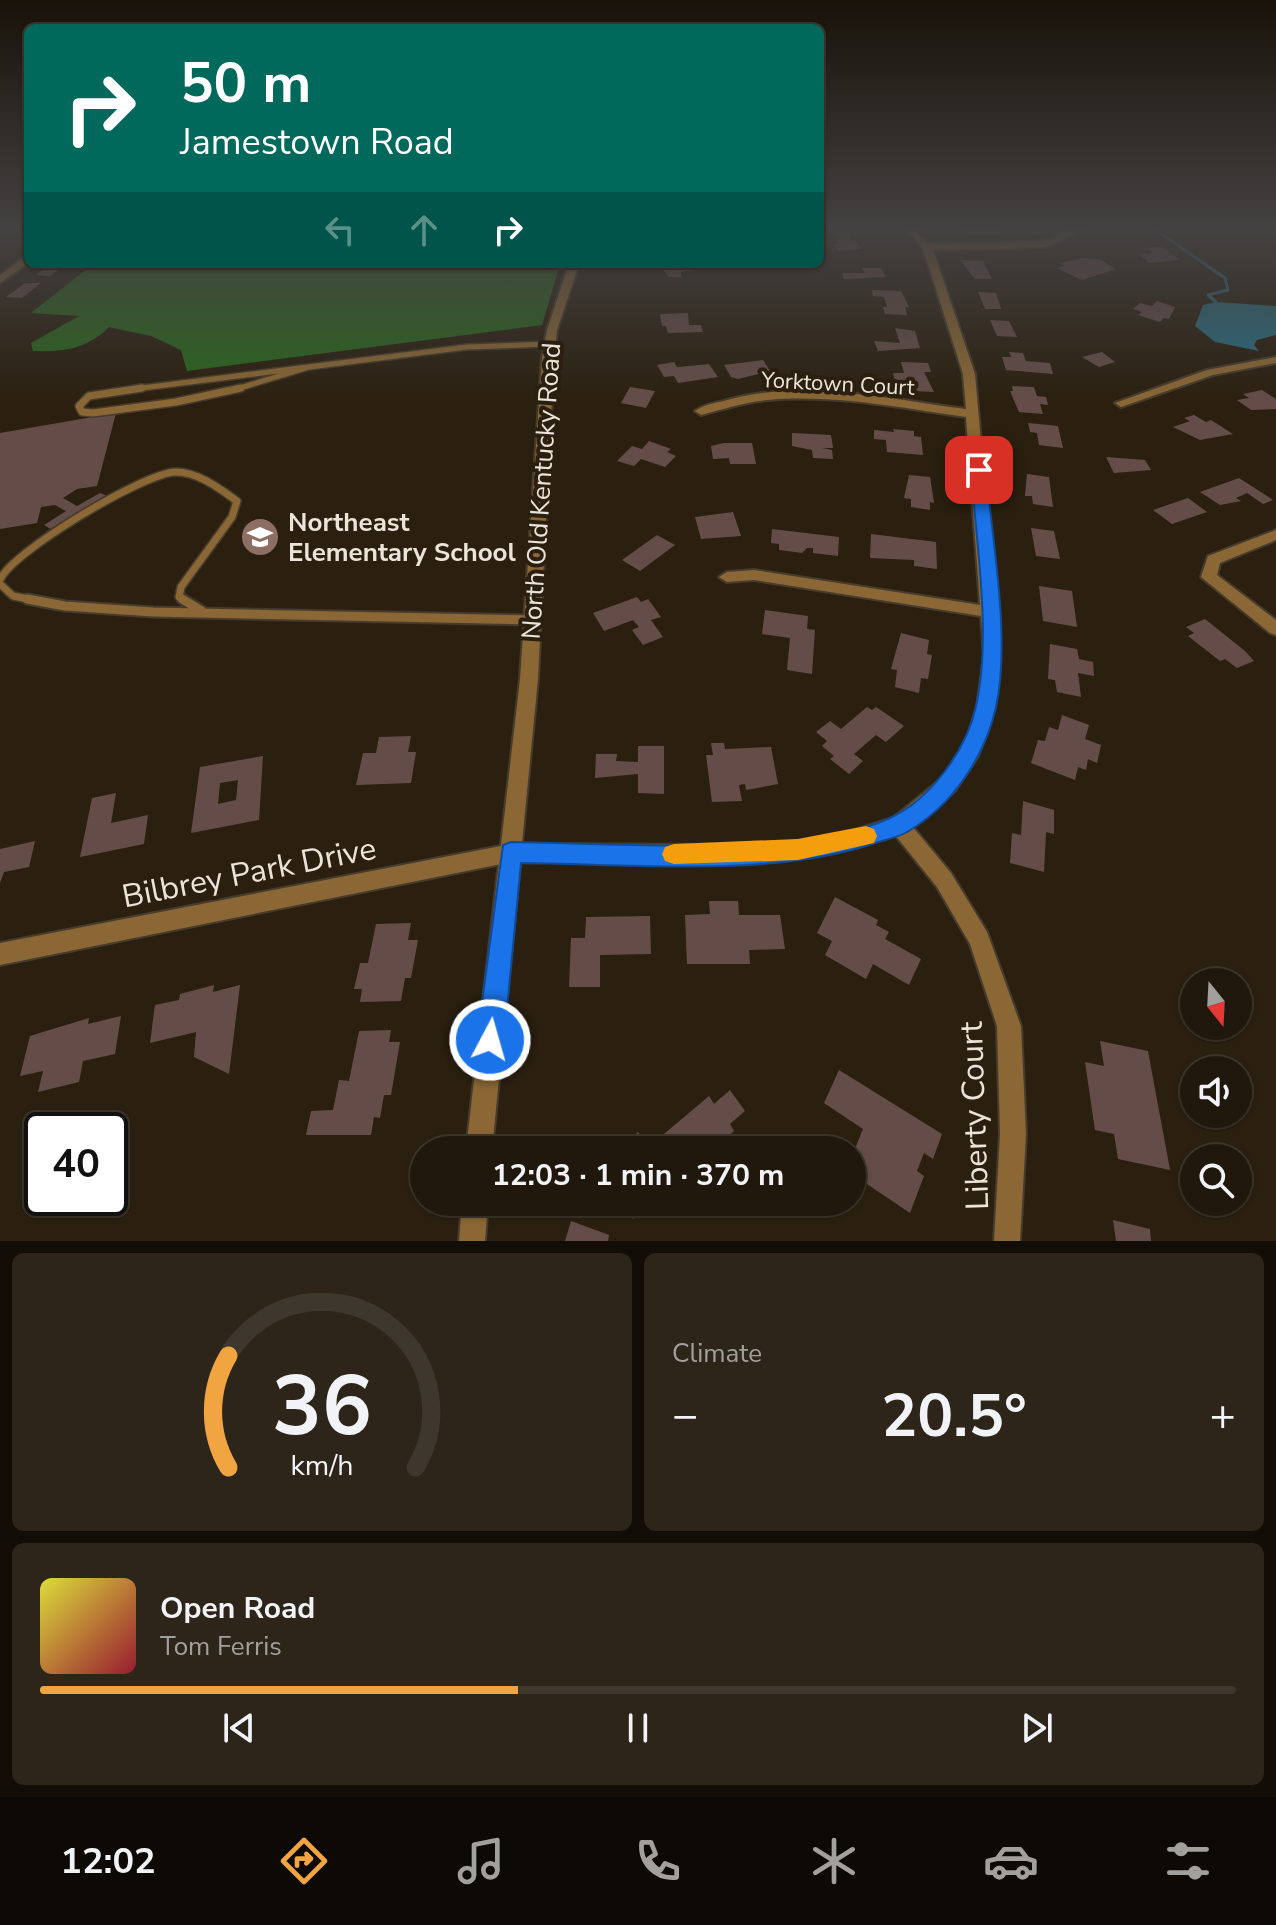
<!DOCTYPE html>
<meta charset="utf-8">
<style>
:root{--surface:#20180c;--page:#2d251a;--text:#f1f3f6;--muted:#a2a09d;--line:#3d372d;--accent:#f1a540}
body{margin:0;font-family:"Nunito Sans",sans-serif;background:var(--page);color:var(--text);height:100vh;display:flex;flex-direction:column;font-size:30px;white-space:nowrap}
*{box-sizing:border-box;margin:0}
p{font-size:26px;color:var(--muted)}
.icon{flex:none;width:44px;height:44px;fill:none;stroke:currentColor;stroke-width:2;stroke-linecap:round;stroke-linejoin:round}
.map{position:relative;height:1241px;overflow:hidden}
.drawer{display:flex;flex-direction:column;gap:12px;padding:12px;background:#120d07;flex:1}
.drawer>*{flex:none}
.banner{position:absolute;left:24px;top:24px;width:800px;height:244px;border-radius:12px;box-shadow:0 2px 6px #0004,0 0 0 2px var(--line);background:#00695c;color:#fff;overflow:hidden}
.needle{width:52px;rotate:162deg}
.buttons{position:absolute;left:1180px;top:968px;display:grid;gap:16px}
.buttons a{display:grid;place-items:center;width:72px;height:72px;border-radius:50%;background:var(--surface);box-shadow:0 2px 6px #0004,0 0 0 2px var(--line);font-size:40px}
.speed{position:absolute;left:24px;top:1112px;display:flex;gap:16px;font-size:40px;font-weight:700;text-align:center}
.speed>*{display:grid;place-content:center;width:104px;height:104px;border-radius:50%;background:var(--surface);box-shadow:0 2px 6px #0004,0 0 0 2px var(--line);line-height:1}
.speed .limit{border:4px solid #111;border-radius:12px;background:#fff;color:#111}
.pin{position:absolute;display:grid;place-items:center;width:68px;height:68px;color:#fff;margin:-34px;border-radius:16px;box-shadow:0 4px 12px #0006}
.me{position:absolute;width:88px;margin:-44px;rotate:6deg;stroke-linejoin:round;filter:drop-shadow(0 0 6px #0008)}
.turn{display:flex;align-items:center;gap:28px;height:168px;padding:0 24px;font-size:36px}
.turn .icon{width:104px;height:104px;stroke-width:2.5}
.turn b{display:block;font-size:56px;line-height:68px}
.lanes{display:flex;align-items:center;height:76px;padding:0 24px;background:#0003;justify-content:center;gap:40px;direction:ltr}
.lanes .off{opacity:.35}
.big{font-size:60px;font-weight:700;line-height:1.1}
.drawer .widget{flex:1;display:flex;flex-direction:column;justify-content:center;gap:12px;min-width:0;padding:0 28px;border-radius:12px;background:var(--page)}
.drawer .dial{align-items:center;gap:0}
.dial svg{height:208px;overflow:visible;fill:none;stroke:var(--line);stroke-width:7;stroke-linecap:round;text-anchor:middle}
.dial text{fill:var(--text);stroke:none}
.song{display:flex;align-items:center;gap:24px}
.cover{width:96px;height:96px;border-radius:12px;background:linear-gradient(135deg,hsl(60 70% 55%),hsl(350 70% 35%))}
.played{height:8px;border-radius:4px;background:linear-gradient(90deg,var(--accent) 40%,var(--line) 40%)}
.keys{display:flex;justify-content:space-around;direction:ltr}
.heat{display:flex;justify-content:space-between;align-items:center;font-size:44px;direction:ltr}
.drawer .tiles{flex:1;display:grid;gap:12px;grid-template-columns:1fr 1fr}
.widget:last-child{grid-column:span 2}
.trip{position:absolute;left:410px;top:1136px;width:456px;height:80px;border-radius:40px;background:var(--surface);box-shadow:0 2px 6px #0004,0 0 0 2px var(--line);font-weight:700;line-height:80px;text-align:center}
.tab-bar{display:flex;height:128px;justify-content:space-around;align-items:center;background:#0d0a05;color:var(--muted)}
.tab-bar .icon{width:56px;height:56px}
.tab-bar .active{color:var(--accent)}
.tab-bar b{font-size:36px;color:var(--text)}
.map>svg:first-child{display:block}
</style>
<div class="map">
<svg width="1276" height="1241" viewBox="0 0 1276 1241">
<rect width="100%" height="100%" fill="#2b2010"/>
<path fill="#2b661f" d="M93 264H560L542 325 187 371 181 350 151 336 109 327C87 349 64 352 33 351L31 343 79 316 31 313Z"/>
<path fill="#2b6c80" d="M1216 302 1276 306V335L1257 340 1254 345 1259 351 1215 342 1195 326 1203 305Z"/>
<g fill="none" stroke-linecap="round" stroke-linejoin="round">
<path stroke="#2b6c80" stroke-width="3" d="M1153 228 1225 278 1228 290 1208 295 1216 302"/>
</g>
<path fill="#644d49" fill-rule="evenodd" d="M952 228H998L1001 233H964Z
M848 232 850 241 855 240 862 249 838 251 834 245 838 244 835 240 840 239 835 233Z
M1162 247 1180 260 1149 263 1138 254 1153 253 1147 248Z
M1084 258 1099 259 1116 269 1082 280 1057 268 1065 266 1059 263Z
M960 260 983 261 992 279H975Z
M67 264 50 276 36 275 46 266Z
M660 264H692L693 270 681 272V277H668Z
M862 268H881L886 277 844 279 842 273H865Z
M25 283H41L22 298 6 297Z
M872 290 901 291 909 307H905L907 315 885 314 883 307H887L884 297 873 296Z
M978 292 996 293 1001 309H985Z
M1157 301 1175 307 1169 319 1164 318 1160 322 1138 315 1142 312 1133 309 1140 303 1152 306Z
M688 313 689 325H701L703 332 668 333 666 326H662L660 314Z
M990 320 1009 321 1017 337 997 336Z
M895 328 915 331 920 348 878 351 874 341 900 343Z
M1009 352 1023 353 1026 361 1050 363 1053 374 1006 370 1002 357H1011Z
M1102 352 1115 362 1099 367 1082 357Z
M763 360 770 371 738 379 731 377 724 365Z
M674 362 677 367 709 364 718 377 678 383 674 376 664 377 657 365Z
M901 362 928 363 931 372H924L934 392 915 391 913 384H896L893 373H904Z
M1012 386 1034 387 1037 396 1046 397 1048 405 1040 404 1043 414 1019 412 1010 391H1013Z
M630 387 655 391 646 408 621 403Z
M1262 390 1276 399V409L1251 410 1237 400 1249 398 1243 394Z
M116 413 97 486 77 489 63 498 77 506 100 493 110 497 54 531 44 525 66 511 55 505 41 507 37 523 0 529V433Z
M1194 415 1206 422 1211 420 1233 434 1200 440 1173 427 1190 421 1184 418Z
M1028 423 1058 426 1063 448 1039 445 1037 433 1030 432Z
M893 429 914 431V436L921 437 923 455 887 452 886 440 874 439V430L894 432Z
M792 433 831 435 833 448H822L832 450 833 459 813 458 812 450 792 446Z
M649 441 671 449 667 452 676 456 665 467 641 459 634 466 617 461 632 446 642 449Z
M724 443H752L756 464H730L729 458 713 459 711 446Z
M1106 457 1145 460 1151 470 1114 473Z
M1027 474 1049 477 1053 507 1033 504 1032 496H1025Z
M909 475 930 477 934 503 930 502V510L911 507V499L904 498Z
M1239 478 1273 500 1263 504 1247 493 1236 498 1241 501 1220 505 1200 492Z
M1188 498 1207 512 1172 524 1153 510Z
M733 512 741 536 701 539 695 517Z
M1031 528 1054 531 1060 559 1036 556Z
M772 529 839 537 838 556 813 553V548H807L802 553 779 550V544L771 543Z
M871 534 936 542 937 569 914 566V560L870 558Z
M657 535 675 545 640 571 622 560Z
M1039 586 1072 591 1077 627 1043 621Z
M637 597 641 602 648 599 661 617 651 620 663 637 643 645 632 630 639 627 633 620 604 631 593 613Z
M765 610 808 616 807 629 815 630 812 674 787 670 790 638 762 634Z
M1205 619 1245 651 1254 661 1237 668 1225 659 1220 661 1188 636 1194 633 1186 627Z
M901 633 929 640 927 654 932 655 928 679 921 678 919 693 895 687 897 670 891 669Z
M1050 644 1077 649 1079 659 1093 662 1094 676 1078 673 1081 697 1057 692 1055 680 1048 679Z
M867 707 872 710 876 707 904 726 886 742 876 735 854 754 863 761 849 774 830 759 834 756 822 746 827 741 816 732 830 721 841 729Z
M1062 715 1089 725 1085 739 1101 745 1097 763 1088 759 1086 770 1078 767 1075 780 1031 763 1038 740 1045 741 1049 727 1058 730Z
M411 736 408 752H416L411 783 356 785 363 753H376L379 737Z
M711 743H724L725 749 771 747 778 784 746 790 745 784 739 785 742 801 712 802 706 755H713Z
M638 746H664V794L638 793V774L595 778 596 754H617L616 761 638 762Z
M263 756 259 820 191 833 200 767ZM238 780 236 800 218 804 220 783Z
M116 793 111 823 148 815 144 844 80 857 92 798Z
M1023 801 1054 810V834L1046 832 1044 872 1010 863 1012 833 1021 835Z
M35 841 29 867 4 872 0 883V849Z
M835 897 878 920 876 925 889 932 885 939 921 959 909 985 873 964 866 979 825 955 832 941 817 933Z
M709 901H738L739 915H780L785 949 749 950 750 964H687L685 915 710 914Z
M650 916 651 954 600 955V987H569L571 938H585L586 917Z
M411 923 408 940H418L411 978H405L401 1001 360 1002 362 989H354L360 963H368L376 924Z
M214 985 213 992 240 985 229 1074 194 1057 196 1032 150 1043 155 1005 179 1000 180 994Z
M121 1016 115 1054 83 1061 79 1082 38 1092 43 1071 20 1076 30 1036 89 1018 88 1024Z
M391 1030 389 1042H400L391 1095H384L380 1118 374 1117 371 1135H306L311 1111 333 1110 339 1080 349 1081 359 1031Z
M1100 1041 1148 1051 1170 1170 1118 1159 1114 1134 1095 1130 1085 1062 1104 1066Z
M839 1070 942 1134 933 1159 924 1153 917 1171 924 1176 910 1213 852 1174V1156L863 1129 824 1103Z
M730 1090 745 1111 730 1124 734 1131 713 1150H665L671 1145 664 1134 709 1096 714 1104Z
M638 1132 650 1150H616Z
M623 1202H653L633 1219Z
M1113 1220 1150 1229 1151 1241H1116Z
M571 1221 609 1235 608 1241H565Z"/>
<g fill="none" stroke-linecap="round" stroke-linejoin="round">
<g stroke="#463b2c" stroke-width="8">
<path id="service-far2" d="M126 390 467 347 550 344
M233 390 309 367"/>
</g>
<g stroke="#463b2c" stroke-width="10">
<path id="service-far1" d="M142 388 89 396 79 406 82 412 93 413 176 402 241 388
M0 580C10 553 145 472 176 472 198 472 220 489 237 501L232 517 181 587 179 597 185 601
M0 584 13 596 38 601"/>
</g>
<g stroke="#463b2c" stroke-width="13">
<path id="service" d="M27 599 65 606 153 612 532 620
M182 599 202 611"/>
</g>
<g stroke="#463b2c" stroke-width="4">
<path id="minor" d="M905 228H914L929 244 1044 241 1077 228H1090L1045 247 933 250 975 374 1000 656 995 707 978 756 955 791 912 826 951 873 987 932 1021 1026 1026 1134 1020 1241H994L1000 1134 997 1026 970 944 937 887 895 835 855 848 798 859 742 863 511 862 0 965V943L511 844 742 845 798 841 855 830 893 818 941 779 964 748 977 707 984 656 981 616 754 580 727 582 719 577 727 572 754 570 980 605 966 417C901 408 834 394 768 400 745 402 723 409 701 415L695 411C703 405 714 403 724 401 801 378 888 399 966 409L963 374 923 248Z
M28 255V263L0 283V275Z
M1276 357V363L1213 375 1121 407 1115 403 1207 370Z
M1276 530V540L1220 563 1217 575 1276 620V635L1270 633 1201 577 1208 556Z"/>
</g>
<g stroke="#463b2c" stroke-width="4">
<path id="tertiary" d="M569 264H579L557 330 554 358 538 679 492 1150H466L520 679 542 358 547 330Z
M462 1202H488L485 1241H459Z"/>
</g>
<use href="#service-far2" stroke="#8a6734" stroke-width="5"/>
<use href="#service-far1" stroke="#8a6734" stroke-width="7"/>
<use href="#service" stroke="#8a6734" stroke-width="9"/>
<use href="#minor" fill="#8a6734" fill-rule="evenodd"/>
<use href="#tertiary" fill="#8a6734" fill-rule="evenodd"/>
</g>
<linearGradient id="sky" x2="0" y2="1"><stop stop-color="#181209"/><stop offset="0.57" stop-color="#444242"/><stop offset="1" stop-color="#444242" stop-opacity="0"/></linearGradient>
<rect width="1276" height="402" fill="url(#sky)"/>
<path fill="#1a73e8" stroke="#114b97" stroke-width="2" d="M979 466 986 470C992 541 1011 638 996 707 985 757 952 806 907 832 897 838 883 840 872 844 768 878 631 864 521 863L504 1040 500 1049 490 1053 481 1049 477 1040 503 845 511 842C611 843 802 859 890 818 931 799 967 749 976 706 992 637 976 542 971 470Z"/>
<path fill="#f59e0b" d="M866 826 874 829 877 836 874 843 798 860 674 864 665 861 662 854 665 847 674 844 798 839Z"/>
<defs>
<g id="school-disc" transform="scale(2)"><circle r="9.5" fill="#8d6e63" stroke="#2b2010"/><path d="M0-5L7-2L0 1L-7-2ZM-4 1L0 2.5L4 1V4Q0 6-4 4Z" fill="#fff"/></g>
</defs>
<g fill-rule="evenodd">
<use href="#school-disc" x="260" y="537"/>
</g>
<g text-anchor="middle" stroke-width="8" stroke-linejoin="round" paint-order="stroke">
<g font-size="22" fill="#ece4da" stroke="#2b2010">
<text transform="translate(838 383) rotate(3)" y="8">Yorktown Court</text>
</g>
<g font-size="26" fill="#ece4da" stroke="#2b2010">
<text transform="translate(541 491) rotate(-86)" y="9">North Old Kentucky Road</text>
</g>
<g font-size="26" font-weight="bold" fill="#ece4da" stroke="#2b2010" text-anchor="start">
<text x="288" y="531">Northeast<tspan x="288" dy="30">Elementary School</tspan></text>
</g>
<g font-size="32" fill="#ece4da" stroke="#2b2010">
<text transform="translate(249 872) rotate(-11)" y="11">Bilbrey Park Drive</text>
<text transform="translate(974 1116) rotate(-92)" y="11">Liberty Court</text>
</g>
</g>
</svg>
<div class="buttons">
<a><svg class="needle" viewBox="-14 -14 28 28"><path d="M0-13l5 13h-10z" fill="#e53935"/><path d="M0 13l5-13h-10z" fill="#a2a09d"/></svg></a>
<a><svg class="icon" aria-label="sound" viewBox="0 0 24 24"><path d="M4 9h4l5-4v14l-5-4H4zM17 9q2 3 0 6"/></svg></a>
<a><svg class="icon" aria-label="search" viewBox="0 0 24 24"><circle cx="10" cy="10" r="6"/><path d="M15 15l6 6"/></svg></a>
</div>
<div class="speed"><div class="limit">40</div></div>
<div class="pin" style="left:979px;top:470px;background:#d93025"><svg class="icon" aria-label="arrive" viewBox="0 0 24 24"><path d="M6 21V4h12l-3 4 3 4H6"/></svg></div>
<svg class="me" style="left:490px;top:1040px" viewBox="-20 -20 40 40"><circle r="17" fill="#1a73e8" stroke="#fff" stroke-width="3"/><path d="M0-11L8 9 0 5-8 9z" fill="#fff"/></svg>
<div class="trip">12:03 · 1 min · 370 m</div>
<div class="banner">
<div class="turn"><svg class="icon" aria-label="right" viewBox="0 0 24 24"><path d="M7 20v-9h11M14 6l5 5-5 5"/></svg><div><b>50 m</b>Jamestown Road</div></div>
<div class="lanes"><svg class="icon off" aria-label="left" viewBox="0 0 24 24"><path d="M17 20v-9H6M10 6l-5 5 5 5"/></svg><svg class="icon off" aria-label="ahead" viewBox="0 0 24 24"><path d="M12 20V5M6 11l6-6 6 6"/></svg><svg class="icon" aria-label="right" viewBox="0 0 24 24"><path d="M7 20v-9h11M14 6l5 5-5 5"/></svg></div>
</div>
</div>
<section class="drawer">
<div class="tiles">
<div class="widget dial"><svg viewBox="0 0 100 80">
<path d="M14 69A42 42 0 1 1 86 69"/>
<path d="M14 69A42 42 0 0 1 14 26" stroke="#f1a540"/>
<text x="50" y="56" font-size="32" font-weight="700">36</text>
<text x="50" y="72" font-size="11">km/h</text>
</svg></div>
<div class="widget"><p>Climate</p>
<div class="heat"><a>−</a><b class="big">20.5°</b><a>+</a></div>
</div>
<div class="widget">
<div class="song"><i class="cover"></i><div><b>Open Road</b><p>Tom Ferris</p></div></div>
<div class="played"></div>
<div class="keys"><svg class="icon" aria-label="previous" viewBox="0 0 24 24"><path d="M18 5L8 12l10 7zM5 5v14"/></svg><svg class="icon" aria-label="pause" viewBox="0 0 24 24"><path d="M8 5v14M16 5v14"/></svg><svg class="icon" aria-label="next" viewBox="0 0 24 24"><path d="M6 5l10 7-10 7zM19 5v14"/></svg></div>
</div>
</div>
</section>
<nav class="tab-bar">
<b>12:02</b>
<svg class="icon active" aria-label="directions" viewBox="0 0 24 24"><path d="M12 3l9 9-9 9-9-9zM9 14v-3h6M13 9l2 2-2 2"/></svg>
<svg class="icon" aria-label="music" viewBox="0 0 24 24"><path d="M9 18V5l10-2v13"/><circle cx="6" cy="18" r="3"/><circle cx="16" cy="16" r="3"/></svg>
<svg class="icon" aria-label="phone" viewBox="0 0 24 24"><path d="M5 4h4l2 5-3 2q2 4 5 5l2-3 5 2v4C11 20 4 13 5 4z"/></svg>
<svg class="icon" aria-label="climate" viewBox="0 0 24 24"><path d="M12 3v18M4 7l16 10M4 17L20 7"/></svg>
<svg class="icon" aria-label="car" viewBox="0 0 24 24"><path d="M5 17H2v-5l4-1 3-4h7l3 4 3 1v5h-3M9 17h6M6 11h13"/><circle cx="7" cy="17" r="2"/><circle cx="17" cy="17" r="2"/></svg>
<svg class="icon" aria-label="filters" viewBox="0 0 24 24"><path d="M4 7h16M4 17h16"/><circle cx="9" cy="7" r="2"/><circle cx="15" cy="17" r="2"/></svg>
</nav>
